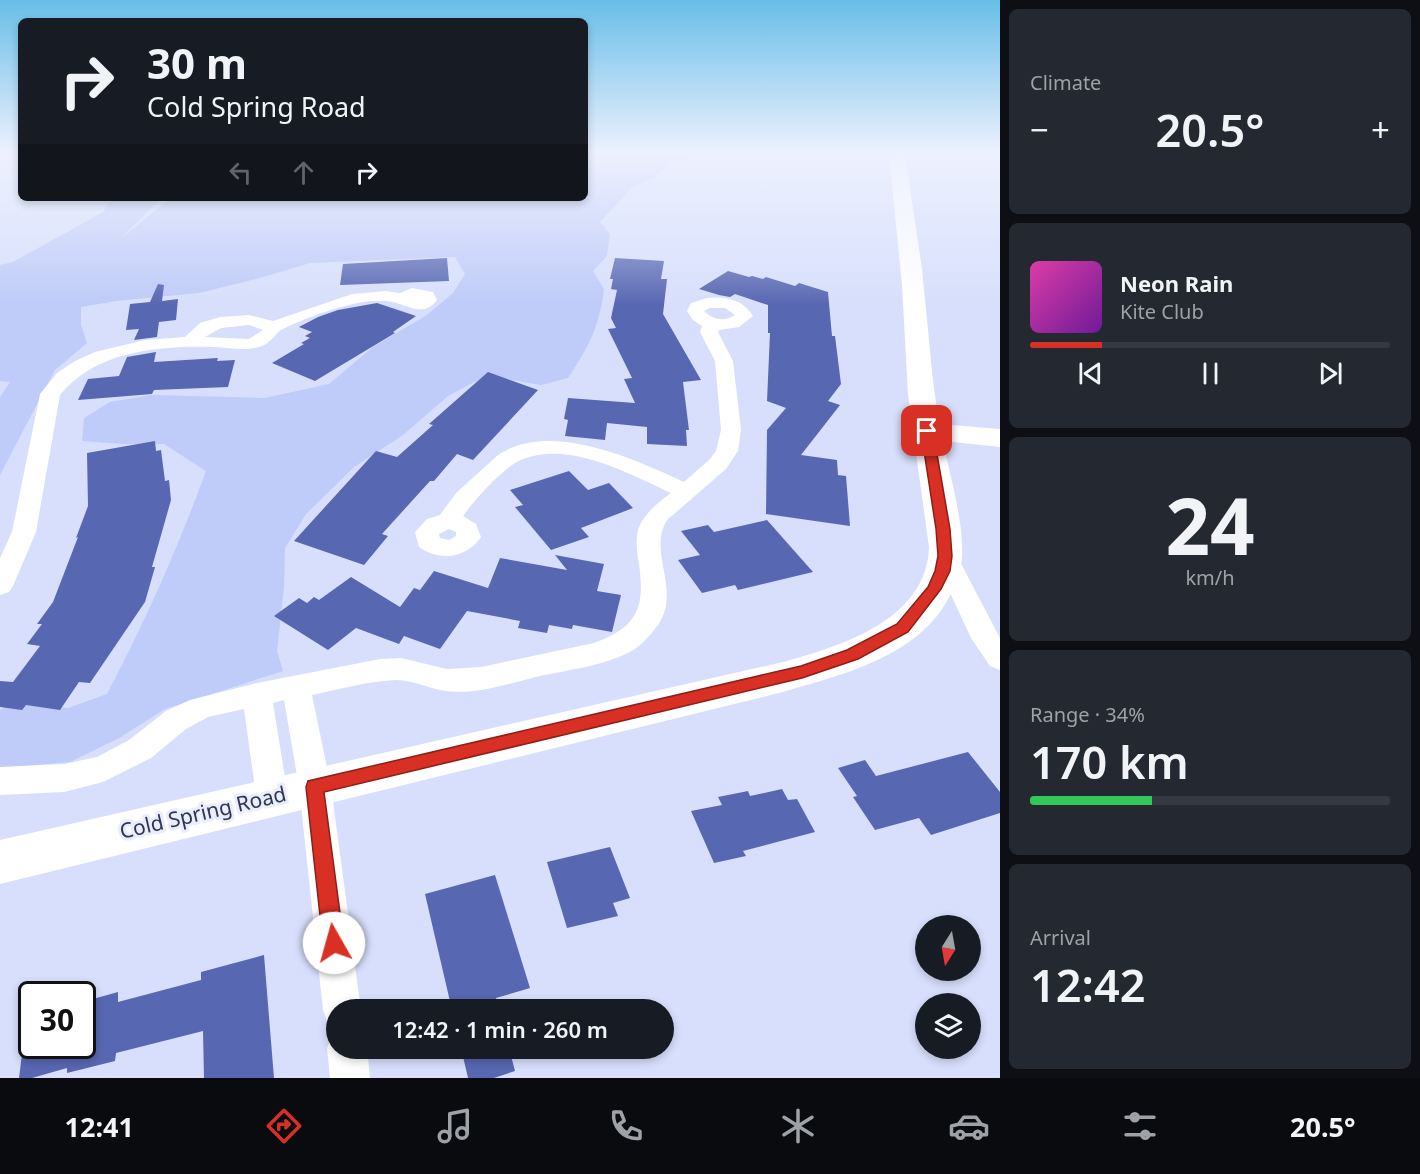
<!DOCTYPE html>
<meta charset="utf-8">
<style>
:root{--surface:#171b24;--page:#242831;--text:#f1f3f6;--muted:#9ea1a6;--line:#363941;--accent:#d93025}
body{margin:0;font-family:"Noto Sans",sans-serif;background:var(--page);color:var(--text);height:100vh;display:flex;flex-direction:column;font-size:22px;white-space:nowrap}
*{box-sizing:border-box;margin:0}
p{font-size:20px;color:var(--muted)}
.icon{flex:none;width:33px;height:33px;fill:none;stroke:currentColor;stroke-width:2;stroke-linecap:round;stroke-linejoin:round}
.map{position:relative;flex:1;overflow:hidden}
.drawer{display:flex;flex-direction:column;gap:9px;padding:9px;background:#0d0f14;width:420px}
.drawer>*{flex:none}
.guide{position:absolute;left:18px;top:18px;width:570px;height:183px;border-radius:9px;box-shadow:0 3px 9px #0003;background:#171b24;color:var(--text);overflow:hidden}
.needle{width:39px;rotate:191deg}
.tools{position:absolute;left:915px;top:915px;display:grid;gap:12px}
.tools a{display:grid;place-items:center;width:66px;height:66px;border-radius:50%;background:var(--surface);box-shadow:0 3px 9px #0003;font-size:30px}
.speed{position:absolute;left:18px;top:981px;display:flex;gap:12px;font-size:30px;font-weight:700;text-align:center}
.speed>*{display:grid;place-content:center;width:78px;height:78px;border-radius:50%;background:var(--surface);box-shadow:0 3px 9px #0003;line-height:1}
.speed .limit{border:3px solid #111;border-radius:9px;background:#fff;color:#111}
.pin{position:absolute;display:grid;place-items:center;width:51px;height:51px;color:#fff;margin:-26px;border-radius:12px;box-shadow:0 3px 9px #0006}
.me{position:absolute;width:66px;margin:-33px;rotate:353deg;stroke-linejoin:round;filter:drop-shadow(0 0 4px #0008)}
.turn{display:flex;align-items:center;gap:21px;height:126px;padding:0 30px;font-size:27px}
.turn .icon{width:78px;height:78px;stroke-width:2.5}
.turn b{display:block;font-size:42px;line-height:51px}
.lanes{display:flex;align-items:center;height:57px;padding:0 30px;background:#0003;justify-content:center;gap:30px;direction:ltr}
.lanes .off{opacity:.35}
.big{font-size:45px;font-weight:600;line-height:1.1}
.drawer .card{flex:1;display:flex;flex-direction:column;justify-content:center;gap:9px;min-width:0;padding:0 21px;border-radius:9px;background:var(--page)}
.drawer .dial{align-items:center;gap:0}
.dial b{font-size:78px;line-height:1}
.song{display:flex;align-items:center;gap:18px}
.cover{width:72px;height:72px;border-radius:9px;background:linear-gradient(135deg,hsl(320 70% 55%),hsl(280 70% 35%))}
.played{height:6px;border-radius:3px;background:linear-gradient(90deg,var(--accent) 20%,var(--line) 20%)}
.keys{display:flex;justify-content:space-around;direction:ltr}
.heat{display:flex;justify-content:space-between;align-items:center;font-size:33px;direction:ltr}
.charge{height:9px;border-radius:4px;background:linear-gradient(90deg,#34c759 34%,var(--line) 0)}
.trip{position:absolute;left:326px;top:999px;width:348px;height:60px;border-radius:30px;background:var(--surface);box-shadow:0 3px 9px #0003;font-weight:600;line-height:60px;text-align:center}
.menu{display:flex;height:96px;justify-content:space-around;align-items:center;background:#090b0e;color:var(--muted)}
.menu .icon{width:42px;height:42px}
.menu .current{color:var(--accent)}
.menu b{font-size:27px;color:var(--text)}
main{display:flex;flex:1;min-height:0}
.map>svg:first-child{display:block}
</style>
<main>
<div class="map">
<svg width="1000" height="1078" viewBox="0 0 1000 1078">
<rect width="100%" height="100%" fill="#d7dffc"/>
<path fill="#bfcbf8" d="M585 154H693L668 165 655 177 632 187 600 222 610 234 607 256 593 271 604 289C599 328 589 346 568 378L541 385 495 377 478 380 448 396 403 435 354 467 306 514 285 548 284 587 277 651 283 671 165 709 119 738 70 762 0 768V710L15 703 68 708 107 694C145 622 178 548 206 471L164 444H123L82 441 84 418 110 402 152 395 265 398 329 384 373 347 427 315 453 293 465 274 455 257 310 263 260 278 199 293 116 301 81 307V325L87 343 55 370 0 475V397L10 382 0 381V265L13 262 103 212 112 198H162L120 239 171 198H585Z"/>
<path fill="#5867b2" d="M447 258 449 281 340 285 343 264Z
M615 258 664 261 661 279H667L663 314 701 380 683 382 689 430H686L687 446 647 444V427L607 423 605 440 565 436 568 420 564 419 568 398 635 403 624 379 632 378 608 329 616 328 611 318 617 290 611 289 613 279H610Z
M728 271 749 277 752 276 763 279 766 277 795 286 799 283 828 292 832 336H835L841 384 828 401 840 405 801 455 837 460 838 475 846 476 850 526 766 514 767 430 786 408 767 401 770 333H768V305L735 294 730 297 719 295 699 289Z
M158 284 164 285 162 301 178 299 176 320 159 322 157 337 134 340 139 329 126 330 130 304 150 302Z
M377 303 416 316 393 332 395 333 315 381 272 363 304 344 301 343 310 338 305 336 312 332 299 327 318 317 338 310Z
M156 352 154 362 218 358 217 361 235 360 228 387 154 390 152 394 78 400 88 379 119 376 127 357Z
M488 372 538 390 473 460 457 454 434 481H430L382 534 388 536 364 565 294 541 376 451 397 457 433 425 429 424Z
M155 441 156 451 161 450 165 481 169 480 171 500 152 567H155L145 602 90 683 79 682 60 710 26 705 22 710 0 707V681L13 682 40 646 27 644 42 624H37L53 602 78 537 76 538 88 506 87 453Z
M569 471 588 490 609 483 633 508 581 528 589 537 551 550 515 507 523 505 510 490Z
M767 520 813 572 738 590 735 585 702 593 678 560 700 555 681 531 708 525 714 532Z
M555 555 604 564 597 591 621 595 612 632 573 625 572 629 549 625 547 633 518 628 520 621 467 611 440 649 404 636 399 644 356 628 328 650 274 616 299 598 307 603 314 597 319 600 351 577 400 607 414 588 420 590 434 571 488 588 500 558 567 570Z
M968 752 1000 792V813L931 835 919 818 875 830 853 797 857 796 838 768 865 760 876 776Z
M782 789 788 800 797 799 815 832 743 851 746 856 714 863 691 811 722 805 718 797 748 791 750 796Z
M610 847 630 898 613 903 618 916 567 928 547 862Z
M495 875 530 988 496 998 499 1010H452L425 894Z
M264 955 274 1078H204L203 1031 116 1053 115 1061 67 1073V1068L32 1078H19L23 1046H82V1002L118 992V1002L201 980V972Z
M461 1048H509L515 1071 494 1078H468Z"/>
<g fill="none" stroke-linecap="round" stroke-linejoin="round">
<path fill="#fff" fill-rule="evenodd" d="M412 288 433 292 437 300C424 318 407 305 393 302 386 300 377 301 370 301 344 304 307 317 283 329 274 333 273 343 259 347 244 351 230 348 214 347 160 346 97 350 60 395L36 532 13 586 9 592 0 595V558L12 532 40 394 57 373 75 361 95 352 145 340 185 337 200 323 220 317 249 315 273 321 352 294 386 291 400 293ZM249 325 263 330 249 339 205 337 221 328Z
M707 298C725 296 743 299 753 316L739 327 719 330 718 332 733 361 741 430 738 451 726 469 667 520C647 552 682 590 658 625 650 636 640 647 628 653 601 666 569 670 540 676 511 683 476 695 446 691 430 689 413 680 397 680 369 681 340 689 312 695L331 787 361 1010H336V1027L328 1024 323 1010 299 787 284 700 273 703 288 796 283 806 272 810 261 806 256 796 244 709 208 717 186 729 151 758 103 782 64 792 0 795V767L64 764 97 757 129 740 166 711 190 700 257 683 380 659 401 658 447 669 481 667 594 643C638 627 645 608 639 564 637 552 635 539 639 527 645 513 659 502 671 493 628 473 570 441 523 459 506 465 477 497 466 512L463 516 476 524 481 537C467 558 440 562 419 547L415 532 427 519 440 515 456 493 498 455C550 420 634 459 684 482L710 459 716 451 721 430 715 361 700 332 702 326 693 320 687 311 691 303ZM710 308H725L735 315C724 322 713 320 704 311ZM449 529 456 532V536L449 540 440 538 439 534Z
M945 548 954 550 957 556 1000 638V670L990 666 971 638 933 556 936 550Z
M336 1033V1048H367L370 1078H330L327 1048 333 1034Z"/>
<path fill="#fff" fill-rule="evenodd" d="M889 154H905L922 269 933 381 939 424 1000 429V447L943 441C950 477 964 522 962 558 961 569 957 579 953 589 925 655 845 674 783 692L0 884V840L783 662C841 646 927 620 929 547L908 395 902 285Z"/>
</g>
<linearGradient id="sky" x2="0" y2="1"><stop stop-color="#68bee8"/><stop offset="0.5" stop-color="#edf1fe"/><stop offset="1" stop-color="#edf1fe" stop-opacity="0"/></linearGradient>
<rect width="1000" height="305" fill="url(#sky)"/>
<path fill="#d93025" stroke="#8d1f18" stroke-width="1.5" d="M927 427 933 431 950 529 952 556 950 571 941 589 908 632 858 659 802 678 324 792 344 943 341 950 334 953 326 950 323 943 306 787 308 781 801 666 847 650 897 624 928 587 935 571 938 556 936 529 921 431Z"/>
<g text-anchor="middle" stroke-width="6" stroke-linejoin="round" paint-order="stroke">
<g font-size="21" fill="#303652" stroke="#e9edfc">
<text transform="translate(203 813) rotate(-13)" y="7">Cold Spring Road</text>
</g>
</g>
</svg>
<div class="tools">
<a><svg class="needle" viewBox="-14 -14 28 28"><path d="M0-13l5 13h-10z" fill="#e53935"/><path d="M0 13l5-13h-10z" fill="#9ea1a6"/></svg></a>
<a><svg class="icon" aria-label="layers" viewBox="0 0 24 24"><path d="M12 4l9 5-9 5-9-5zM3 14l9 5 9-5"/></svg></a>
</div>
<div class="speed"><div class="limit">30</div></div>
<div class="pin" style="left:927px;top:431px;background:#d93025"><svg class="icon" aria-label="arrive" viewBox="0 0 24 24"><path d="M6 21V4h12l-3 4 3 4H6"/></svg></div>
<svg class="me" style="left:334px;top:943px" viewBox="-20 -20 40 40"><circle r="19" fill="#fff"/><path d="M0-13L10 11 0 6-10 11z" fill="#d93025"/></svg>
<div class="trip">12:42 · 1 min · 260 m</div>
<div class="guide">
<div class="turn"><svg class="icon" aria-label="right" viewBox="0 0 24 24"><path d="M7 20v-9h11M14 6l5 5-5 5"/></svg><div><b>30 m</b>Cold Spring Road</div></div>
<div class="lanes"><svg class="icon off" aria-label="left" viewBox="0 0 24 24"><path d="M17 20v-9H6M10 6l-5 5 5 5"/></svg><svg class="icon off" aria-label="ahead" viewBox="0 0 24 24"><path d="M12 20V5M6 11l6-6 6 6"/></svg><svg class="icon" aria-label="right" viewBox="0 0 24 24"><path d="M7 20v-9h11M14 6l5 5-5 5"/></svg></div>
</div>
</div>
<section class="drawer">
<div class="card"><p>Climate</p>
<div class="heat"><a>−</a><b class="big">20.5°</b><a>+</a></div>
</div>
<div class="card">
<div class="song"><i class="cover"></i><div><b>Neon Rain</b><p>Kite Club</p></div></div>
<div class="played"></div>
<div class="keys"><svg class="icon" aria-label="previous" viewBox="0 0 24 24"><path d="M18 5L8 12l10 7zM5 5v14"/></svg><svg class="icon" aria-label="pause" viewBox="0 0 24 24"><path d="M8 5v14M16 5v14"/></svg><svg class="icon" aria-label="next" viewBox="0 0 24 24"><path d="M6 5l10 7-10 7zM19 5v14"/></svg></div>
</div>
<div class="card dial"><b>24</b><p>km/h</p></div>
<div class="card"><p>Range · 34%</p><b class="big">170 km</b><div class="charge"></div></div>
<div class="card"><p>Arrival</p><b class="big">12:42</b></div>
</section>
</main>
<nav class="menu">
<b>12:41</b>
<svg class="icon current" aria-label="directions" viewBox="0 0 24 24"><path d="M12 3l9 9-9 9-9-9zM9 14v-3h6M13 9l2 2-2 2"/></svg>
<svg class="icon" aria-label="music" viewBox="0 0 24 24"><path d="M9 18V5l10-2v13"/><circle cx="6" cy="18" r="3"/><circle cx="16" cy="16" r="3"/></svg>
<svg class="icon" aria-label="phone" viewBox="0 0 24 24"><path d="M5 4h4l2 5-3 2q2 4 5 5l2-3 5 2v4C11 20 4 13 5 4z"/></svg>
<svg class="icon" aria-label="climate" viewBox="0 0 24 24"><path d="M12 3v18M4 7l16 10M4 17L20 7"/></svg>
<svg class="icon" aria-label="car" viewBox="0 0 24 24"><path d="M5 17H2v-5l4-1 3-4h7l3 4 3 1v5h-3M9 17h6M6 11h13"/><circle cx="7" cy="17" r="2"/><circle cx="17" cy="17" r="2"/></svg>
<svg class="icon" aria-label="filters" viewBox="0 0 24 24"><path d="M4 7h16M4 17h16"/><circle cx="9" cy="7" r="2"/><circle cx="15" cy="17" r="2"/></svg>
<b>20.5°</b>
</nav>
